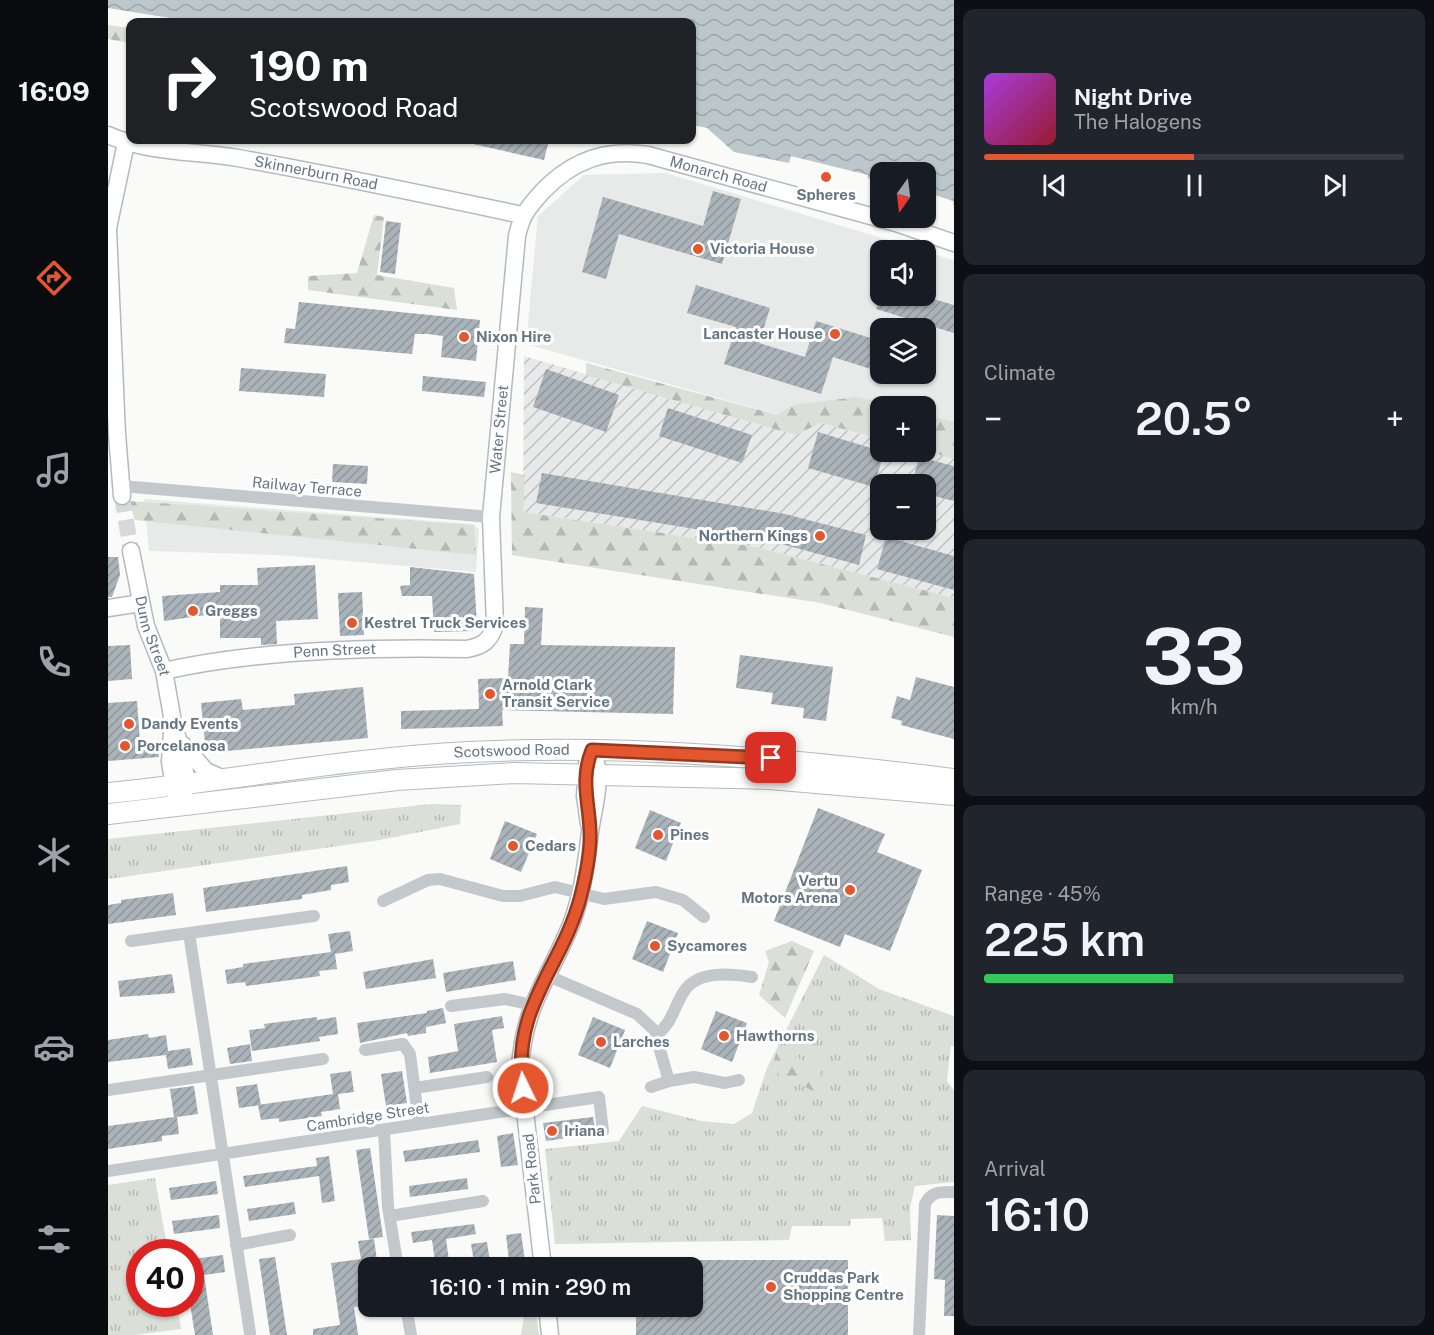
<!DOCTYPE html>
<meta charset="utf-8">
<style>
:root{--surface:#171b24;--page:#20242c;--text:#f1f3f6;--muted:#9ea1a6;--line:#363941;--accent:#e4572e}
body{margin:0;font-family:"Public Sans",sans-serif;background:var(--page);color:var(--text);height:100vh;display:flex;flex-direction:column;font-size:22px;white-space:nowrap}
*{box-sizing:border-box;margin:0}
p{font-size:20px;color:var(--muted)}
.icon{flex:none;width:33px;height:33px;fill:none;stroke:currentColor;stroke-width:2;stroke-linecap:round;stroke-linejoin:round}
.map{position:relative;flex:1;overflow:hidden}
.details{display:flex;flex-direction:column;gap:9px;padding:9px;background:#0d0f14;width:480px}
.details>*{flex:none}
.banner{position:absolute;left:18px;top:18px;width:570px;height:126px;border-radius:12px;box-shadow:0 2px 4px #0004;background:#202124;color:#fff;overflow:hidden}
.needle{width:39px;rotate:194deg}
.buttons{position:absolute;left:762px;top:162px;display:grid;gap:12px}
.buttons a{display:grid;place-items:center;width:66px;height:66px;border-radius:12px;background:var(--surface);box-shadow:0 2px 4px #0004;font-size:30px}
.speed{position:absolute;left:18px;top:1239px;display:flex;gap:12px;font-size:30px;font-weight:700;text-align:center}
.speed>*{display:grid;place-content:center;width:78px;height:78px;border-radius:50%;background:var(--surface);box-shadow:0 2px 4px #0004;line-height:1}
.speed .limit{border:9px solid #d22;background:#fff;color:#111}
.pin{position:absolute;display:grid;place-items:center;width:51px;height:51px;color:#fff;margin:-26px;border-radius:12px;box-shadow:0 3px 9px #0006}
.me{position:absolute;width:66px;margin:-33px;rotate:356deg;stroke-linejoin:round;filter:drop-shadow(0 0 4px #0008)}
.turn{display:flex;align-items:center;gap:21px;height:126px;padding:0 24px;font-size:27px}
.turn .icon{width:78px;height:78px;stroke-width:2.5}
.turn b{display:block;font-size:42px;line-height:51px}
.big{font-size:45px;font-weight:600;line-height:1.1}
.details .widget{flex:1;display:flex;flex-direction:column;justify-content:center;gap:9px;min-width:0;padding:0 21px;border-radius:12px;background:var(--page)}
.details .dial{align-items:center;gap:0}
.dial b{font-size:78px;line-height:1}
.song{display:flex;align-items:center;gap:18px}
.cover{width:72px;height:72px;border-radius:9px;background:linear-gradient(135deg,hsl(280 70% 55%),hsl(350 70% 35%))}
.played{height:6px;border-radius:3px;background:linear-gradient(90deg,var(--accent) 50%,var(--line) 50%)}
.keys{display:flex;justify-content:space-around;direction:ltr}
.heat{display:flex;justify-content:space-between;align-items:center;font-size:33px;direction:ltr}
.charge{height:9px;border-radius:4px;background:linear-gradient(90deg,#34c759 45%,var(--line) 0)}
.trip{position:absolute;left:250px;top:1257px;width:345px;height:60px;border-radius:12px;background:var(--surface);box-shadow:0 2px 4px #0004;font-weight:600;line-height:60px;text-align:center}
main{display:flex;flex:1;min-height:0}
.tab-bar{display:flex;flex-direction:column;width:108px;justify-content:space-around;align-items:center;background:#090b0e;color:var(--muted)}
.tab-bar .icon{width:42px;height:42px}
.tab-bar .on{color:var(--accent)}
.tab-bar b{font-size:27px;color:var(--text)}
.map>svg:first-child{display:block}
</style>
<main>
<nav class="tab-bar">
<b>16:09</b>
<svg class="icon on" aria-label="directions" viewBox="0 0 24 24"><path d="M12 3l9 9-9 9-9-9zM9 14v-3h6M13 9l2 2-2 2"/></svg>
<svg class="icon" aria-label="music" viewBox="0 0 24 24"><path d="M9 18V5l10-2v13"/><circle cx="6" cy="18" r="3"/><circle cx="16" cy="16" r="3"/></svg>
<svg class="icon" aria-label="phone" viewBox="0 0 24 24"><path d="M5 4h4l2 5-3 2q2 4 5 5l2-3 5 2v4C11 20 4 13 5 4z"/></svg>
<svg class="icon" aria-label="climate" viewBox="0 0 24 24"><path d="M12 3v18M4 7l16 10M4 17L20 7"/></svg>
<svg class="icon" aria-label="car" viewBox="0 0 24 24"><path d="M5 17H2v-5l4-1 3-4h7l3 4 3 1v5h-3M9 17h6M6 11h13"/><circle cx="7" cy="17" r="2"/><circle cx="17" cy="17" r="2"/></svg>
<svg class="icon" aria-label="filters" viewBox="0 0 24 24"><path d="M4 7h16M4 17h16"/><circle cx="9" cy="7" r="2"/><circle cx="15" cy="17" r="2"/></svg>
</nav>
<div class="map">
<svg width="846" height="1335" viewBox="0 0 846 1335">
<defs>
<pattern id="industrial-furrows" width="10" height="10" patternUnits="userSpaceOnUse" patternTransform="scale(1.5)"><rect width="10" height="10" fill="#e8e9e9"/><path d="M-1 1l2-2M0 10L10 0M9 11l2-2" fill="none" stroke="#c0c1c2"/></pattern>
<pattern id="grass-tufts" width="24" height="20" patternUnits="userSpaceOnUse" patternTransform="scale(1.5)"><rect width="24" height="20" fill="#dadfd7"/><path d="M3 7l-1-3M5 7V3M7 7l1-3M15 17l-1-3M17 17v-4M19 17l1-3" fill="none" stroke="#b4b9b4"/></pattern>
<pattern id="forest-firs" width="22" height="20" patternUnits="userSpaceOnUse" patternTransform="scale(1.5)"><rect width="22" height="20" fill="#dadfd7"/><path d="M5 1l3.5 6h-7zM16 11l3.5 6h-7z" fill="#b4b9b4"/></pattern>
<pattern id="water-waves" width="16" height="10" patternUnits="userSpaceOnUse" patternTransform="scale(1.5)"><rect width="16" height="10" fill="#bbc7cb"/><path d="M0 5q4-4 8 0t8 0" fill="none" stroke="#9ca6aa"/></pattern>
<pattern id="building-hatch" width="6" height="6" patternUnits="userSpaceOnUse" patternTransform="scale(1.5)"><rect width="6" height="6" fill="#aab3b9"/><path d="M-1 1l2-2M0 6l6-6M5 7l2-2" fill="none" stroke="#8e969c"/></pattern>
</defs>
<rect width="100%" height="100%" fill="#fafaf8"/>
<path fill="#e8e9e9" fill-rule="evenodd" d="M558 173 814 250H772V296H818V252L846 260V436L818 433V406H772L671 415 418 344 430 216 476 175ZM772 328H818V374H772Z
M36 499 364 524 371 529 368 572 170 555 41 551Z"/>
<path fill="url(#industrial-furrows)" fill-rule="evenodd" d="M416 356 687 435 713 423 772 439V452L818 451 846 459V598L648 547 415 512ZM772 484H818V530H772Z"/>
<path fill="url(#grass-tufts)" d="M323 804 353 805 352 824 272 840 0 879V839Z
M716 955 771 989 846 1016V1046H843L839 1081 846 1090V1182L807 1186 802 1208 803 1240 777 1241 774 1218 743 1219 742 1226H684L681 1240 447 1244 437 1149 511 1141 534 1106 593 1121 626 1124 644 1113 659 1068Z
M47 1178 60 1252H32V1304H69L73 1329 27 1335H0V1185Z
M416 1315 429 1318 431 1335H413Z"/>
<path fill="url(#forest-firs)" d="M0 25 22 28V43L0 39Z
M266 215 276 217 269 275 346 288 349 310 200 290V276L249 273Z
M478 363 670 415 685 405 749 397 785 406H772V439L713 423 687 435 478 375Z
M818 415 846 422V459L818 451Z
M403 472 417 475 415 512 648 547 846 598V637L713 603 404 555Z
M21 501 366 525 368 555 27 520Z
M684 941 706 951 677 1018 651 995 661 962 657 951Z
M670 1048 712 1069 715 1096 663 1070Z"/>
<path fill="url(#water-waves)" d="M0 0H846V208L845 201 818 192V172H772V182L760 178V175L683 156 681 163 626 152 599 128 584 125V22H87L0 8Z"/>
<path fill="url(#building-hatch)" d="M365 140H441L436 160 365 144Z
M605 191 633 199 614 264 511 234 498 279 474 272 495 197 595 226Z
M278 221 293 223 287 274 272 272Z
M588 285 662 308 651 343 697 357 708 321 772 341V372L725 357 713 394 616 364 628 327 579 313Z
M772 296H815L846 305V333L768 309Z
M191 302 372 320 368 361 333 357 335 336 320 334H307L304 354 176 343 178 328 187 329Z
M133 368 218 374 216 397 131 391Z
M438 369 511 395 498 432 425 407Z
M315 376 378 382 376 397 314 391Z
M560 408 644 435 634 463 551 436Z
M710 432 776 452 766 487 700 468Z
M811 457 846 466V501L818 494V484H804Z
M225 464 260 466 259 484 224 482Z
M434 473 677 514 758 535 751 565 666 542 428 503Z
M778 537 846 556V590L769 569Z
M0 557H10L12 575 4 597H0Z
M207 565 210 619 168 621 169 644 153 645V638H112V613L56 621 54 596 112 592V585H150L149 568Z
M302 567 366 574 369 626 364 627 365 631 326 632 324 596H294L292 586 302 585Z
M254 592 256 635 232 636 230 593Z
M417 607 435 608 433 645 567 647 565 714 394 710 395 726 293 729V711L371 709 370 679 400 678 402 644H416Z
M22 645 24 679 0 681V646Z
M632 655 725 667 718 721 695 718 696 708 663 704 665 693 628 688Z
M808 677 846 687V739L793 725 794 721 783 718 789 696 802 700Z
M255 687 260 738 98 753 93 703 133 699 135 710 187 705 186 694Z
M29 701 32 742 50 741 51 757 0 761V703Z
M710 808 777 834 769 852 814 870 782 951 737 934 732 947 666 921Z
M542 810 573 823 558 861 527 848Z
M397 821 429 834 413 872 382 859Z
M239 866 241 882 223 885V890L194 895V899L98 912 95 888Z
M65 893 68 915 0 924V905L13 903V900Z
M539 921 570 933 555 972 524 959Z
M242 931 245 951 227 954 229 969 211 971 212 976 138 986 137 982 119 984 117 970 135 967V964L223 952 220 934Z
M325 959 328 978 258 989 255 972Z
M405 961 408 980 338 992 335 973Z
M64 974 67 993 12 997 10 981Z
M335 1008 338 1023 318 1027V1033L300 1036 299 1033 252 1043 249 1023 319 1013V1011Z
M608 1011 639 1023 624 1062 593 1049Z
M394 1016 396 1028 384 1030 389 1062 322 1073 320 1057 350 1051 346 1024Z
M209 1017V1020L228 1017 230 1034 211 1037 212 1041 144 1051 141 1030 157 1028 156 1024Z
M485 1017 517 1030 502 1068 470 1055Z
M40 1034 41 1038 58 1035 60 1051 82 1048 85 1065 60 1069 58 1055 0 1062V1040Z
M142 1044 144 1061 122 1064 119 1048Z
M243 1071 246 1092 230 1094 232 1109 213 1112 214 1116 171 1122V1118L153 1120 150 1105 225 1094 222 1074Z
M294 1071 299 1103 278 1106 273 1074Z
M149 1084 153 1105 131 1108 128 1087Z
M86 1086 90 1114 69 1117 71 1134 54 1136V1141L0 1149V1126L66 1117 62 1089Z
M485 1117 488 1134 438 1141 435 1123Z
M405 1133 410 1165 393 1167 389 1136Z
M370 1140 372 1152 297 1162 295 1151Z
M262 1148 275 1237 261 1239 248 1150Z
M221 1156 227 1201 214 1203 211 1176 137 1187 135 1176 209 1166 208 1158Z
M359 1178 360 1189 302 1197 301 1186Z
M108 1181 110 1194 63 1200 61 1188Z
M186 1202 188 1214 141 1221 139 1209Z
M111 1215 112 1228 66 1234 64 1221Z
M829 1215 846 1216V1316H836L837 1280 826 1279Z
M366 1224 368 1234 338 1239 342 1268H328L324 1240 305 1243 303 1232Z
M413 1233 418 1268H402L398 1235Z
M266 1239 270 1268H261V1305L246 1307 250 1335H205V1329L232 1325 223 1263 253 1259 250 1241Z
M379 1242 383 1268H367L363 1244Z
M115 1255 117 1272 96 1275 105 1335H87L82 1304V1265H86L85 1259Z
M167 1257 179 1335H162L151 1259Z
M585 1260H740V1335H528V1306H585Z"/>
<g fill="none" stroke-linecap="round" stroke-linejoin="round">
<path stroke="#d5d9db" stroke-width="16" stroke-dasharray="16 8" stroke-linecap="butt" d="M14 496 23 551"/>
<g stroke="#b3babf" stroke-width="19">
<g id="secondary">
<path id="s1" d="M0 135C40 153 88 151 130 158 225 175 320 195 414 215"/>
<path d="M0 228 18 143"/>
<path d="M0 230 9 434 14 496"/>
<path id="s2" d="M23 551 38 626 56 671 65 722 76 761 78 785 73 806"/>
<path d="M0 608 33 603"/>
<path id="s3" d="M56 671C150 650 262 647 359 649 375 646 382 641 387 625L383 517 409 236C414 214 420 208 434 192 464 160 498 148 540 155L788 223 846 243"/>
<path d="M64 732 62 762 68 798"/>
<path d="M74 744 98 771 118 780"/>
<path d="M479 763 477 796 481 824"/>
<path d="M435 1268 412 1068C416 1003 442 978 464 922 475 892 478 863 482 832 486 803 496 779 484 750"/>
<path d="M439 1306 442 1335"/>
</g>
</g>
<g stroke="#b5babe" stroke-width="22">
<g id="primary">
<path id="s4" d="M0 793C120 781 240 758 361 752 523 744 685 759 846 779"/>
<path d="M0 814 289 780 406 773 662 779 846 795"/>
</g>
</g>
<path stroke="#c3c8cc" stroke-width="12" d="M13 486 383 517
M275 901 320 880 332 879 395 896H412L447 887 496 899 548 892 575 900 596 917
M81 933 142 1333
M23 941 206 916
M438 975 529 1014 546 1030 561 1081 586 1077 617 1083 631 1080
M343 1006 397 999 424 1005
M547 1036C566 1022 565 1007 577 990 591 970 624 974 644 977
M257 1050 295 1044 302 1054 311 1124
M543 1087 561 1081
M307 1088 379 1077
M0 1090 215 1059
M276 1130 280 1207 290 1268
M0 1171 491 1097 495 1131
M282 1216 375 1201
M128 1245 182 1235
M298 1306 303 1335
M811 1335 817 1204C824 1191 832 1192 846 1192"/>
<use href="#secondary" stroke="#fff" stroke-width="16"/>
<use href="#primary" stroke="#fff" stroke-width="20"/>
</g>
<g fill="none" stroke-linecap="round" stroke-linejoin="round">
<g stroke="#94391e" stroke-width="15">
<path id="route" d="M415 1088C403 1006 455 967 473 895 478 875 483 851 482 831 481 802 472 779 484 750L663 758"/>
</g>
<use href="#route" stroke="#e4572e" stroke-width="10"/>
</g>
<g fill="#e4572e" stroke="#fff" stroke-width="2">
<circle cx="718" cy="177" r="6"/>
<circle cx="590" cy="249" r="6"/>
<circle cx="727" cy="334" r="6"/>
<circle cx="356" cy="337" r="6"/>
<circle cx="712" cy="536" r="6"/>
<circle cx="85" cy="611" r="6"/>
<circle cx="244" cy="623" r="6"/>
<circle cx="382" cy="694" r="6"/>
<circle cx="21" cy="724" r="6"/>
<circle cx="17" cy="746" r="6"/>
<circle cx="550" cy="835" r="6"/>
<circle cx="405" cy="846" r="6"/>
<circle cx="742" cy="890" r="6"/>
<circle cx="547" cy="946" r="6"/>
<circle cx="616" cy="1036" r="6"/>
<circle cx="493" cy="1042" r="6"/>
<circle cx="444" cy="1131" r="6"/>
<circle cx="663" cy="1287" r="6"/>
</g>
<g text-anchor="middle" stroke-width="6" stroke-linejoin="round" paint-order="stroke">
<g font-size="15" fill="#657683" stroke="#fff">
<text dy="5" stroke="none"><textPath href="#s1" startOffset="212">Skinnerburn Road</textPath></text>
<text dy="5" stroke="none"><textPath href="#s3" startOffset="976">Monarch Road</textPath></text>
<text dy="5" stroke="none"><textPath href="#s3" startOffset="540">Water Street</textPath></text>
<text transform="translate(199 487) rotate(5)" y="5">Railway Terrace</text>
<text dy="5" stroke="none"><textPath href="#s2" startOffset="88">Dunn Street</textPath></text>
<text dy="5" stroke="none"><textPath href="#s3" startOffset="172">Penn Street</textPath></text>
<text dy="5" stroke="none"><textPath href="#s4" startOffset="406">Scotswood Road</textPath></text>
<text transform="translate(260 1117) rotate(-9)" y="5">Cambridge Street</text>
<text transform="translate(424 1169) rotate(-96)" y="5">Park Road</text>
</g>
<g font-size="15" font-weight="bold" fill="#657683" stroke="#fff" text-anchor="start">
<text x="718" y="200" text-anchor="middle">Spheres</text>
<text x="602" y="254">Victoria House</text>
<text x="715" y="339" text-anchor="end">Lancaster House</text>
<text x="368" y="342">Nixon Hire</text>
<text x="700" y="541" text-anchor="end">Northern Kings</text>
<text x="97" y="616">Greggs</text>
<text x="256" y="628">Kestrel Truck Services</text>
<text x="394" y="690">Arnold Clark<tspan x="394" dy="17">Transit Service</tspan></text>
<text x="33" y="729">Dandy Events</text>
<text x="29" y="751">Porcelanosa</text>
<text x="562" y="840">Pines</text>
<text x="417" y="851">Cedars</text>
<text x="730" y="886" text-anchor="end">Vertu<tspan x="730" dy="17">Motors Arena</tspan></text>
<text x="559" y="951">Sycamores</text>
<text x="628" y="1041">Hawthorns</text>
<text x="505" y="1047">Larches</text>
<text x="456" y="1136">Iriana</text>
<text x="675" y="1283">Cruddas Park<tspan x="675" dy="17">Shopping Centre</tspan></text>
</g>
</g>
</svg>
<div class="buttons">
<a><svg class="needle" viewBox="-14 -14 28 28"><path d="M0-13l5 13h-10z" fill="#e53935"/><path d="M0 13l5-13h-10z" fill="#9ea1a6"/></svg></a>
<a><svg class="icon" aria-label="sound" viewBox="0 0 24 24"><path d="M4 9h4l5-4v14l-5-4H4zM17 9q2 3 0 6"/></svg></a>
<a><svg class="icon" aria-label="layers" viewBox="0 0 24 24"><path d="M12 4l9 5-9 5-9-5zM3 14l9 5 9-5"/></svg></a>
<a>+</a>
<a>−</a>
</div>
<div class="speed"><div class="limit">40</div></div>
<div class="pin" style="left:663px;top:758px;background:#d93025"><svg class="icon" aria-label="arrive" viewBox="0 0 24 24"><path d="M6 21V4h12l-3 4 3 4H6"/></svg></div>
<svg class="me" style="left:415px;top:1088px" viewBox="-20 -20 40 40"><circle r="17" fill="#e4572e" stroke="#fff" stroke-width="3"/><path d="M0-11L8 9 0 5-8 9z" fill="#fff"/></svg>
<div class="trip">16:10 · 1 min · 290 m</div>
<div class="banner">
<div class="turn"><svg class="icon" aria-label="right" viewBox="0 0 24 24"><path d="M7 20v-9h11M14 6l5 5-5 5"/></svg><div><b>190 m</b>Scotswood Road</div></div>
</div>
</div>
<section class="details">
<div class="widget">
<div class="song"><i class="cover"></i><div><b>Night Drive</b><p>The Halogens</p></div></div>
<div class="played"></div>
<div class="keys"><svg class="icon" aria-label="previous" viewBox="0 0 24 24"><path d="M18 5L8 12l10 7zM5 5v14"/></svg><svg class="icon" aria-label="pause" viewBox="0 0 24 24"><path d="M8 5v14M16 5v14"/></svg><svg class="icon" aria-label="next" viewBox="0 0 24 24"><path d="M6 5l10 7-10 7zM19 5v14"/></svg></div>
</div>
<div class="widget"><p>Climate</p>
<div class="heat"><a>−</a><b class="big">20.5°</b><a>+</a></div>
</div>
<div class="widget dial"><b>33</b><p>km/h</p></div>
<div class="widget"><p>Range · 45%</p><b class="big">225 km</b><div class="charge"></div></div>
<div class="widget"><p>Arrival</p><b class="big">16:10</b></div>
</section>
</main>
